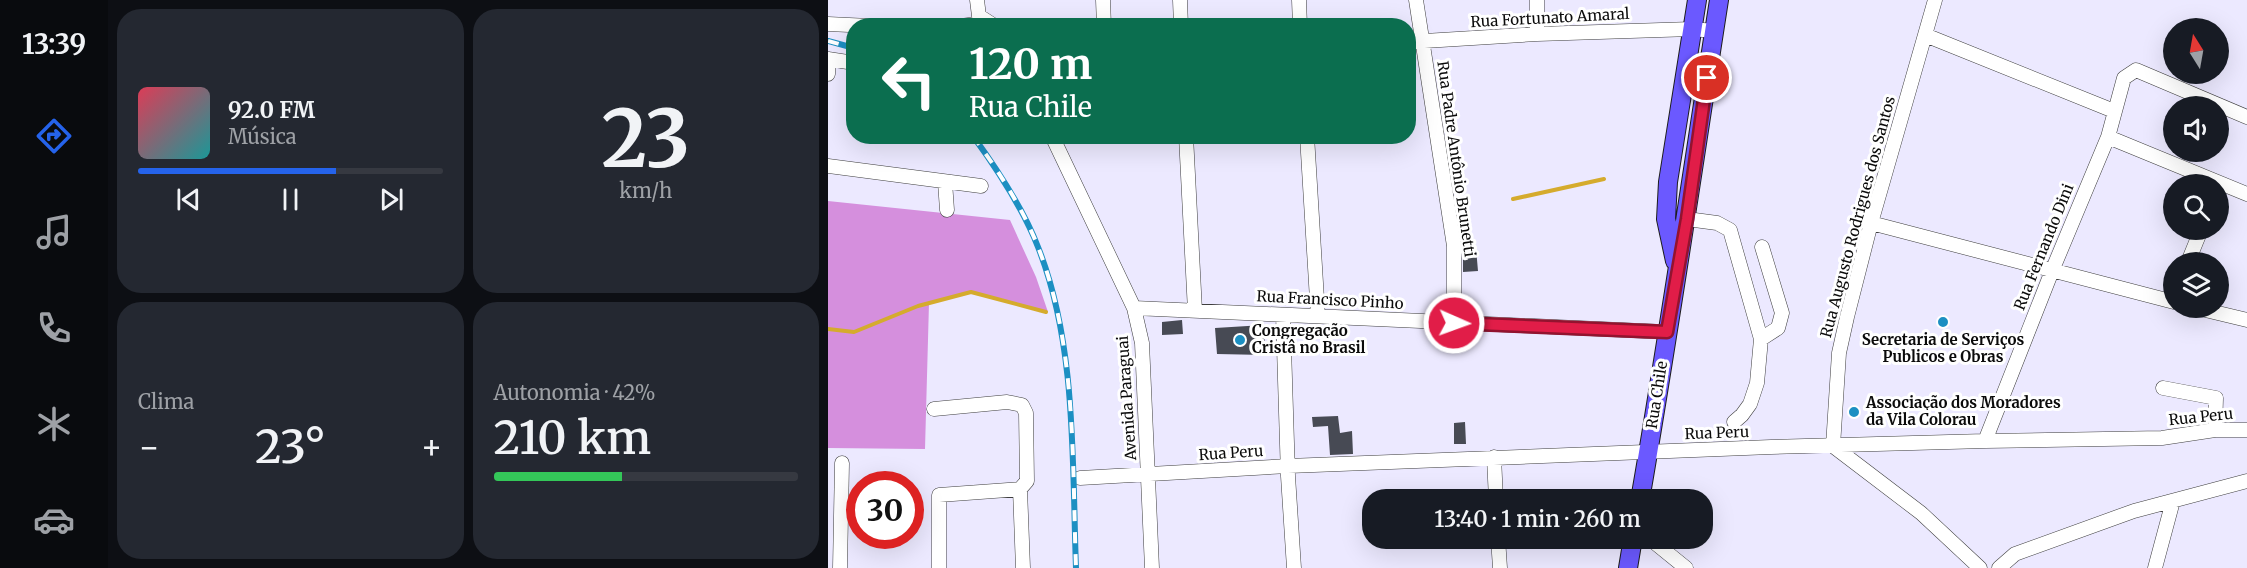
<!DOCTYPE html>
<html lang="pt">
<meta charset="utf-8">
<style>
:root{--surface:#171b24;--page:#242831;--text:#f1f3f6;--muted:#9ea1a6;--line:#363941;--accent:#2563eb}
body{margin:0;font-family:Merriweather,serif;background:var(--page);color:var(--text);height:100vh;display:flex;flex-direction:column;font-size:22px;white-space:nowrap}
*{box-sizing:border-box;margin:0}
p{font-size:20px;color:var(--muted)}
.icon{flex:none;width:33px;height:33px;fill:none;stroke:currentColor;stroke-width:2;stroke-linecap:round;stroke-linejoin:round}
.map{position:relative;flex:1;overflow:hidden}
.panel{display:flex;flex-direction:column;gap:9px;padding:9px;background:#0d0f14;width:720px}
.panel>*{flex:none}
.guide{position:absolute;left:18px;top:18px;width:570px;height:126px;border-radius:24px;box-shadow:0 6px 24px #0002;background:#0b6e4f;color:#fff;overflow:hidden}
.needle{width:39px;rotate:349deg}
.buttons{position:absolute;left:1335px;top:18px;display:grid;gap:12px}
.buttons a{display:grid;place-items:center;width:66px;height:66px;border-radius:50%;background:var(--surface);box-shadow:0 6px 24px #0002;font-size:30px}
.speed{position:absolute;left:18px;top:471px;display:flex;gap:12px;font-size:30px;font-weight:700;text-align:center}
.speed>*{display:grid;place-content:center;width:78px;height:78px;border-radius:50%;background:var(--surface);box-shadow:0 6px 24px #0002;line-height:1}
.speed .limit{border:9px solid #d22;background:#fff;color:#111}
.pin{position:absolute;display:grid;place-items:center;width:51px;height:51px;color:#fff;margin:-26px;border:3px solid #fff;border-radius:50%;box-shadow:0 2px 6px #0007}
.me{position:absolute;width:66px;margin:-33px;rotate:92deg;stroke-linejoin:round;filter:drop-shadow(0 0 4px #0008)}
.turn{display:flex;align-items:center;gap:21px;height:126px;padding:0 24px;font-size:27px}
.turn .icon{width:78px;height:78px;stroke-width:2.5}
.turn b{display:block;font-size:42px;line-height:51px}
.big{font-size:45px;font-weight:600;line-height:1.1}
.panel .card{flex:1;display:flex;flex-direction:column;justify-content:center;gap:9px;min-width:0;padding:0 21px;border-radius:24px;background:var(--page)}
.panel .dial{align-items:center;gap:0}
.dial b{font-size:78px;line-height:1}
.song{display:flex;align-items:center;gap:18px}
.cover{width:72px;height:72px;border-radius:9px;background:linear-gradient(135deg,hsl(350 70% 55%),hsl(180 70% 35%))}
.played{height:6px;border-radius:3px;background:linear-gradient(90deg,var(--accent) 65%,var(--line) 65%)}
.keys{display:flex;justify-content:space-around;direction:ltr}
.heat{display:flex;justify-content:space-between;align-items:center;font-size:33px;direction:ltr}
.charge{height:9px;border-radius:4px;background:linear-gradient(90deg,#34c759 42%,var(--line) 0)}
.panel .tiles{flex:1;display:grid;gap:9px;grid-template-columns:repeat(2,1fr)}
.trip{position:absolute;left:534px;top:489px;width:351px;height:60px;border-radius:24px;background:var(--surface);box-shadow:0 6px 24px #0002;font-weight:600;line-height:60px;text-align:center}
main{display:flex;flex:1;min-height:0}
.menu{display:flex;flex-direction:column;width:108px;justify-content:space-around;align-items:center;background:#090b0e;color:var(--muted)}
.menu .icon{width:42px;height:42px}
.menu .on{color:var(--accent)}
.menu b{font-size:27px;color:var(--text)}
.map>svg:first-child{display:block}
</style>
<main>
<nav class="menu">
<b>13:39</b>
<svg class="icon on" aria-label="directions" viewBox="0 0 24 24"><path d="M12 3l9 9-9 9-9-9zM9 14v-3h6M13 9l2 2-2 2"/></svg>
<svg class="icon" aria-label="music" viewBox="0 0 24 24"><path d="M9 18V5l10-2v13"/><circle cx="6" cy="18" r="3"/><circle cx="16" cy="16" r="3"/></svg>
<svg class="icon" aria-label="phone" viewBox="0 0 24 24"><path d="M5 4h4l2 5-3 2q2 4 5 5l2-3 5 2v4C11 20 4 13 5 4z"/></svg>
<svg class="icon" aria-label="climate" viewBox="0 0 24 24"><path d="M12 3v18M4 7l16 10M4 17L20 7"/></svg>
<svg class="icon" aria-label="car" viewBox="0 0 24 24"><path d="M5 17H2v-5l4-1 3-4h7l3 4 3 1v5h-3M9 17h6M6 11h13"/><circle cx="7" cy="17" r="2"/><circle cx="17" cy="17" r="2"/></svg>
</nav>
<section class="panel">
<div class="tiles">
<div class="card">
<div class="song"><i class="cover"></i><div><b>92.0 FM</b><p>Música</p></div></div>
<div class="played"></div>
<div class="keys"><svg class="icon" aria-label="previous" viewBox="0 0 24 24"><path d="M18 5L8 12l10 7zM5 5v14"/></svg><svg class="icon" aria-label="pause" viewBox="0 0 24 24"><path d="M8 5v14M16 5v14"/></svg><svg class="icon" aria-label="next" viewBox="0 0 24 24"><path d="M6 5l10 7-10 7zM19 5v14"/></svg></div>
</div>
<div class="card dial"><b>23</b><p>km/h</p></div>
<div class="card"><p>Clima</p>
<div class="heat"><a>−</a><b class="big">23°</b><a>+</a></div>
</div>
<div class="card"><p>Autonomia · 42%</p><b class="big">210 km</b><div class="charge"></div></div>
</div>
</section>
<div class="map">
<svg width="1419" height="568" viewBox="0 0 1419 568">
<rect width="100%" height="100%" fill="#ece9ff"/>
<path fill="#d58fdd" d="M0 201 182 220 208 277 220 312 143 292 101 303 97 449 0 448Z"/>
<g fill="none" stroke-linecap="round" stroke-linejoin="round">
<path stroke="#d5ab2d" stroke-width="4" d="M685 199 776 179
M0 329 26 332 90 306 143 292 218 312"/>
</g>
<path fill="#474a54" d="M648 248 650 271 635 272V251Z
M354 320 355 334 334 335V322Z
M436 325 437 355 389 354 387 328Z
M510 416 512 433 524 431 525 454 502 455 500 426 485 427 484 417Z
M637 422 638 444H626V423Z"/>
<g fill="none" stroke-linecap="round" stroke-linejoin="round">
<g stroke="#3e3e3e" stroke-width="15">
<path id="minor" d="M149 0 151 16 165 25
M275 0 276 26
M352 0 353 26
M471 0 472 26
M588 0 626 246V323
M709 0V34
M1107 0 1043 223 1019 317 1011 353 1005 446 1093 513 1152 568
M0 24 42 26
M133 26 156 23
M1097 35 1286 111
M580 42 709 34 864 29 886 31
M0 59 26 63
M0 74 1 59
M224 136 306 308 314 343 324 568
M358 136 367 311
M479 136 490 316
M1280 137 1419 194
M0 166 153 186
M117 182 119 210
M859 219 889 223 902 230 933 339 929 383 922 404 914 415 906 422
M1043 223 1346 302
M1360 262 1373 230
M306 308 839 332
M1369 308 1419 320
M455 315 460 476 466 568
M933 339 950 328 954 313 934 247
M1335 388 1388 398 1387 430
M106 409 179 402 194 405 198 413 199 481 192 489 111 495V568
M1157 441 1224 271 1280 137 1296 78 1308 70 1419 117
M666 457 668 500
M252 478 460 466 943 447 1157 441 1334 438 1387 430H1419
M192 489 195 568
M670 538 672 568
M821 538 858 568
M12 568 14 463
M1171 568 1187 554 1306 511 1419 481
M1327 568 1345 501"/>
</g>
<g stroke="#1c1c1c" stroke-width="20">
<path id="major" d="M847 261 838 219 840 182 869 0
M812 500C841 333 865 167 891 0
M800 568 805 538"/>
</g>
<use href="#minor" stroke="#fff" stroke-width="14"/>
<use href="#major" stroke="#6b59ff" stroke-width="18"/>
<g stroke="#1c8fc2" stroke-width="6">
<path id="rail" d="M0 41 26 48
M145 136C169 169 195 208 210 247 249 345 244 463 248 568"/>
</g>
<use href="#rail" stroke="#fff" stroke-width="4" stroke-dasharray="11" stroke-linecap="butt"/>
</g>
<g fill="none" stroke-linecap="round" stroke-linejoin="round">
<g stroke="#92132f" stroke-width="15">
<path id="route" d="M626 323 839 332 859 219 879 78"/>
</g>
<use href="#route" stroke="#e11d48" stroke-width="10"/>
</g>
<g fill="#1c8fc2" stroke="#fff" stroke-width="2">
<circle cx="1115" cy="322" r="6"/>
<circle cx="412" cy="340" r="6"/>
<circle cx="1026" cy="412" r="6"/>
</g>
<g text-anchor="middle" stroke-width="6" stroke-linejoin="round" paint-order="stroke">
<g font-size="15" fill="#0b0b0b" stroke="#fff">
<text transform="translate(722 18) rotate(-3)" y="5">Rua Fortunato Amaral</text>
<text transform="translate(628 159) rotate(82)" y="5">Rua Padre Antônio Brunetti</text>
<text transform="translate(1030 217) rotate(-75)" y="5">Rua Augusto Rodrigues dos Santos</text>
<text transform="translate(1216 247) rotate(-68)" y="5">Rua Fernando Dini</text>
<text transform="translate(502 300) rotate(3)" y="5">Rua Francisco Pinho</text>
<text transform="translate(829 395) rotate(-81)" y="5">Rua Chile</text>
<text transform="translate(299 398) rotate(-94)" y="5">Avenida Paraguai</text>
<text transform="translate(1373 417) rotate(-6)" y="5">Rua Peru</text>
<text transform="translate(889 433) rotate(-2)" y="5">Rua Peru</text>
<text transform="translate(403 453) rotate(-4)" y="5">Rua Peru</text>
</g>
<g font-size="15" font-weight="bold" fill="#0b0b0b" stroke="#fff" text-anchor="start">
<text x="424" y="336">Congregação<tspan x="424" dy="17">Cristâ no Brasil</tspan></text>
<text x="1115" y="345" text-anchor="middle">Secretaria de Serviços<tspan x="1115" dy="17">Publicos e Obras</tspan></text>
<text x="1038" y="408">Associação dos Moradores<tspan x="1038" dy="17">da Vila Colorau</tspan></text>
</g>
</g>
</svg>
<div class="buttons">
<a><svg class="needle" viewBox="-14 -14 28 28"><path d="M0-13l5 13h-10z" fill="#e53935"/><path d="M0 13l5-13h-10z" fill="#9ea1a6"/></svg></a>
<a><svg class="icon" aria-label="sound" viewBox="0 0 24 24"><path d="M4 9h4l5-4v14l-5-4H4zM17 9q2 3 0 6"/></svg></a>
<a><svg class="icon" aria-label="search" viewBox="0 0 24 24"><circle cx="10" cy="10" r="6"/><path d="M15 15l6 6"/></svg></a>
<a><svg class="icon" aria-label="layers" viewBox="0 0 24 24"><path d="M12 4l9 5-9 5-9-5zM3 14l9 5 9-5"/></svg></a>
</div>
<div class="speed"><div class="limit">30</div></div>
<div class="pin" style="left:879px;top:78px;background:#d93025"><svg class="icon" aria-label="arrive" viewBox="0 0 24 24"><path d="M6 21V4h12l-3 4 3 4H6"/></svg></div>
<svg class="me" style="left:626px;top:323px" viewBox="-20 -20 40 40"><circle r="17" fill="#e11d48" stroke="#fff" stroke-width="3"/><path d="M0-11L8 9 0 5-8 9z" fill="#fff"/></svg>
<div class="trip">13:40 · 1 min · 260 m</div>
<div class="guide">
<div class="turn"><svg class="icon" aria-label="left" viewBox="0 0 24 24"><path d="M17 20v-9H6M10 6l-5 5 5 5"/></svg><div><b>120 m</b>Rua Chile</div></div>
</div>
</div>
</main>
